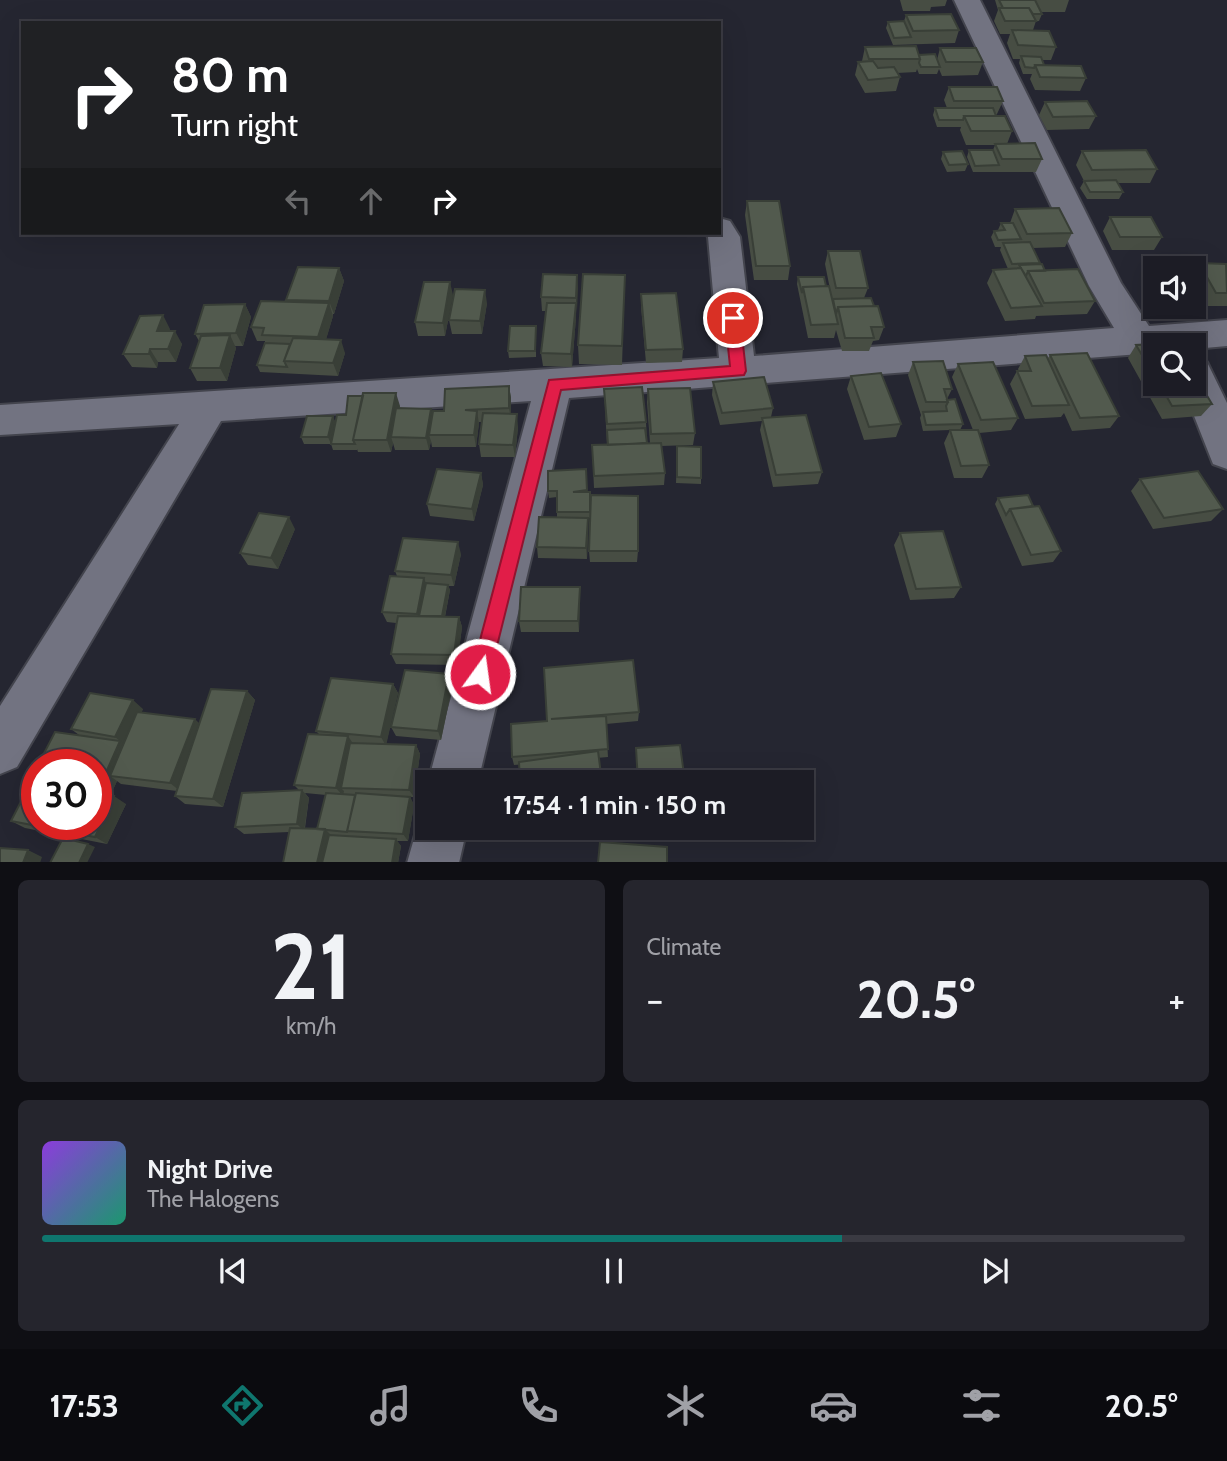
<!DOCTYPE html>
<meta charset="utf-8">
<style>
:root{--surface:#1c1c25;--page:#25252d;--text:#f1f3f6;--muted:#a0a1a7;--line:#3a3a42;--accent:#0f766e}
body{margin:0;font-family:Cabin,sans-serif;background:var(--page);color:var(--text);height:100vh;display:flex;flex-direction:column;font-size:26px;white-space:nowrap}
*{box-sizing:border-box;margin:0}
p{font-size:23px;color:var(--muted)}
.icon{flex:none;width:38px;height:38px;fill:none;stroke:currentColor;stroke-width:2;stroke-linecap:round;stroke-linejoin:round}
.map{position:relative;height:862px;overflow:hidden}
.sheet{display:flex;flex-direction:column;gap:18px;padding:18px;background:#0f0f14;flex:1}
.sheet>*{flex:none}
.banner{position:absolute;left:21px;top:21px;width:700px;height:214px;border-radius:0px;box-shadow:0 7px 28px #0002,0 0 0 2px var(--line);background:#202124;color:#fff;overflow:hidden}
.tools{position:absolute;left:1143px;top:256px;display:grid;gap:14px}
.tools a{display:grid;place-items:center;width:63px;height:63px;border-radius:0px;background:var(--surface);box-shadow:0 7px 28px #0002,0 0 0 2px var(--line);font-size:35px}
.speed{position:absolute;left:21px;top:749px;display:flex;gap:14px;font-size:35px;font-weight:700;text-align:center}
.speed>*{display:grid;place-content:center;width:91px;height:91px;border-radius:50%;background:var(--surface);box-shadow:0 7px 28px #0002,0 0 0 2px var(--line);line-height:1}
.speed .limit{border:10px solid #d22;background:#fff;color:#111}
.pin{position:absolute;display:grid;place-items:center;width:60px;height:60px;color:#fff;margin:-30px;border:4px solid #fff;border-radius:50%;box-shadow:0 2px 7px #0007}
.me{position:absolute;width:77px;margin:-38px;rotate:14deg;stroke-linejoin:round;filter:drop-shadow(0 0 5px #0008)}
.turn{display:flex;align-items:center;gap:24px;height:147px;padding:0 35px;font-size:32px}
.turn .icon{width:91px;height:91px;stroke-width:2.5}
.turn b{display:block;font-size:49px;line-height:60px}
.lanes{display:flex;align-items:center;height:66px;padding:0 35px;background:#0003;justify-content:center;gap:35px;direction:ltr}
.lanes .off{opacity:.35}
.big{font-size:52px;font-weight:700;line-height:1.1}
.sheet .tile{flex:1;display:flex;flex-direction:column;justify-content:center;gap:10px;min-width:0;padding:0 24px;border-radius:10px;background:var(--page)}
.sheet .dial{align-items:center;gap:0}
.dial b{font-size:91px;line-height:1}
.song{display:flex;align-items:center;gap:21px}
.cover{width:84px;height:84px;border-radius:10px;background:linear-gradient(135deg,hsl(270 70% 55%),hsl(160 70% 35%))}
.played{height:7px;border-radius:4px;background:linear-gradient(90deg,var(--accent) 70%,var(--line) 70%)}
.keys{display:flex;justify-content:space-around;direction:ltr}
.heat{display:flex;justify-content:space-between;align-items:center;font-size:38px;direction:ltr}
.sheet .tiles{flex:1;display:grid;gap:18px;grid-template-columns:1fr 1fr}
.tile:last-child{grid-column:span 2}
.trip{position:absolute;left:415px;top:770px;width:399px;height:70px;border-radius:0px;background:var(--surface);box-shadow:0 7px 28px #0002,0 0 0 2px var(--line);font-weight:700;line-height:70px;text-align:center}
.tab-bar{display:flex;height:112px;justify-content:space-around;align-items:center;background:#0b0b0f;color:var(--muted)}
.tab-bar .icon{width:49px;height:49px}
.tab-bar .active{color:var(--accent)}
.tab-bar b{font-size:32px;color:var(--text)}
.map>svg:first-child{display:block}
</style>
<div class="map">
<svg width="1227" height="863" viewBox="0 0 1227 863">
<rect width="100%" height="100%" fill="#252631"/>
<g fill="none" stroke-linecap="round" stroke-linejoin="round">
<g stroke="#43444d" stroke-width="4">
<path id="minor" d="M954 0H980L1121 283 1149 326 1227 320V346L1194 349V345H1155V352L1140 354 569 398 478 782H428L531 401 221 421 17 767 0 774V706L179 424 0 435V405L719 358 708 237 705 233H719V218L730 221 740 237 754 356 1114 328 1089 286Z
M1194 358 1207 362 1227 403V469L1213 464 1181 383H1194Z
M427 809V828H467L459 863H407L417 828Z"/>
</g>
<use href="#minor" fill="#727381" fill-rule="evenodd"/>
</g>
<path fill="#474d43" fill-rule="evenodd" d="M900 0H947L945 6 931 7 930 11H903Z
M995 0H1069L1065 12H1041L1042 14 1039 21H1036L1033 30 1056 47 1051 60H1042L1044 65 1086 78 1080 91 1035 90 1030 79 1032 74H1023L1019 63 1020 59H1013L1007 43 1010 34H1000L994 21 998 10Z
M906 15 959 30 955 43 893 45 886 28 888 22 904 21Z
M865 47 919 55 937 60 940 48 983 62 978 75 942 76 939 69 937 74H919L917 69 916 72 897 73 900 77 896 91 865 93 855 75 858 62 862 61Z
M949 87 1003 101 997 114H996L1012 131 1007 144 1042 159 1036 172H973L967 157 969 150H993L995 145H966L960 130 961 127H937L933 115 935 108H947L944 100Z
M1045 102 1096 116 1089 129 1047 130 1039 115Z
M1082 151 1157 169 1150 183H1118L1123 192 1119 199H1087L1080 188 1084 181 1076 165Z
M943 152 968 164 965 171 947 172 941 159Z
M747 201 790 266 788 280H754L745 215Z
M1015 209 1072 233 1065 247 1033 248 1040 263 1039 264 1045 271 1095 301 1087 314 1036 316 1035 319 1005 321 987 283 993 270 1008 269 1000 250 1001 247H995L991 237 994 231 998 230 1001 223H1010Z
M1110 217 1162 237 1154 250H1112L1103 231Z
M828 251 868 288 864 298 874 306 884 327 879 340 873 341 869 351H842L836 330 834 338H808L797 284 798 277 832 299 825 264Z
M1199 263 1227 265V306H1206L1194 283V272Z
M339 268 344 281 334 314H333V316L326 339 345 353 338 376 260 372 257 365 265 343V341H257L251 327 287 302 286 300Z
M577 275 576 317 572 367 543 366 541 353 546 311H542L541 297Z
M625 275 622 365 579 364 578 345Z
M641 294 683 349 682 362 646 363 641 307Z
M453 295 445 336H418L415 322Z
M487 303 482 334H452L449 320Z
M245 304 251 317 243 346H235L236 348 227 381H197L190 368 199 341 195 334Z
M536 326V357L509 358 508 351Z
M170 329 169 331 182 344 176 362H158L157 368 132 367 123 354Z
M1136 345H1155V383H1194L1212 404 1201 416 1162 419 1128 358Z
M1050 355 1119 416 1110 428 1072 431 1064 413 1061 417 1025 419 1010 384 1017 371H1019L1018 369 1025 356 1048 358Z
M913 362 952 389 947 399 963 424 960 430H973L952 377 958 364 1018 418 1011 430 979 433 989 465 982 478H954L944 443 950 430 923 431 920 418 921 415 908 375Z
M851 376 901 424 896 437 864 440 847 389Z
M713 382 773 408 771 417 822 472 818 484 773 487 760 430 762 421 720 425 712 395Z
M509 386 511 398V414L518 427 515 457H481L479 444 482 422H479L476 447H432L431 441 429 450H395L393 443 391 452H358L357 449V450H333L331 444H304L301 437 333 416 335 422 346 415 363 396 400 406 399 408 431 409 432 415Z
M604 389 646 422 647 443H650L647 402 648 389 695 433 693 445 661 446 665 473 664 485 594 488 592 445H607Z
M677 446 701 478V484L676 483Z
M586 469 587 492H590V518H563L588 530 587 559 538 558 537 547 557 517V497L549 498 548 491Z
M481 473 483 485 474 521 430 516 427 504Z
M1140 479 1223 509 1211 521 1153 529 1131 491Z
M998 498 1033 506 1061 551 1053 562 1022 566 995 504Z
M295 529 278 569 248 565 240 553Z
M900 533 961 587 954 598 910 600 894 545Z
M589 551H638L637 562H590Z
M461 554 454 586H448L450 590 445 617H459L462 627 457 665 396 664 391 654 396 623 387 622 382 612 397 576 395 571Z
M580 587 579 632H521L519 621Z
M544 668 639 712 638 721 606 724 608 757 514 765 512 757 547 721Z
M453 683 441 740 396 736 391 727Z
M393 684 398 693 386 744 416 745 420 754 414 797H410L414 805 408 841H397L401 846 398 863H283L289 832 244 834 235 827 299 790 294 785 319 734 316 731ZM305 793 326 795 317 829 305 828 309 798Z
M247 691 255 700 223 807 185 804 175 796 177 791 121 784 117 781 111 794 96 791V765L79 735 71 729 143 709 141 713 199 724Z
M636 748 685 782H637Z
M126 804 107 844 25 828 11 821Z"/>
<path fill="#393f37" d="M339 268 344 281 334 314 329 301Z
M577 275 578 288 577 311 576 298Z
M450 282 453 295 445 336 443 323Z
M485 290 487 303 482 334 480 321Z
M329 303 333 316 323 350 318 337Z
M576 303V317L572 367 571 354Z
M245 304 251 317 243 346 236 333Z
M163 315 170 329 164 344 157 331Z
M175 331 182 344 176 362 168 349Z
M230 335 236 348 227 381 220 368Z
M341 340 345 353 338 376 333 363Z
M150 349 158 362 157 368 149 354Z
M509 386 511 398V420L509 408Z
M396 393 400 406 394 437H391L393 443 391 452 387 440Z
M431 409 434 421 429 435 431 441 429 450 426 438Z
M477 411 479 424 476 447 474 435Z
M517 414 518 427 515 457 513 445Z
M333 416 335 422 331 444 328 437Z
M481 473 483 485 474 521 472 509Z
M289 517 295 529 278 569 271 558Z
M588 518V530L587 559 586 548Z
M458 542 461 554 454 586 451 575Z
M424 578 428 589 419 619 417 614Z
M448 585 450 590 443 626 441 621Z
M580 587V598L579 632 578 621Z
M459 617 462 627 457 665 454 655Z
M449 674 453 683 441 740 438 731Z
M393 684 398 693 386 746 381 737Z
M247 691 255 700 223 807 213 799Z
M133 700 143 709 126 746 115 737Z
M195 719 204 728 180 791 170 783Z
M348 736 354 745 341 788 344 791 343 796 336 788Z
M120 741 131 749 110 776 117 781 111 794 100 786Z
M416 745 420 754 414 797 409 790Z
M302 790 309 798 304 831 297 824Z
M114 796 126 804 107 844 95 837Z
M410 797 414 805 408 841 403 834Z
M325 829 332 836 326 863H317Z
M396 839 401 846 398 863H392Z
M88 844 95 847 87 863H79Z
M28 850 42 857 40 863H23Z"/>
<path fill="#525a4e" stroke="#393f37" stroke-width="2" d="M999 0H1035L1042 14H1033L1029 8H1003Z
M999 8H1029L1036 21H1005Z
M951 14 959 30 913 31 906 15Z
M904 21 911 37 894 38 888 22Z
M1012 30 1049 31 1056 47 1018 45Z
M916 46 920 59H869L865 47Z
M940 48H976L983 62H946Z
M935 54 940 67H921L919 63 920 59 919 55Z
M1021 56 1041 57 1044 65H1035L1034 68 1025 67Z
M873 61 878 68 894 67 900 77 868 80 858 62Z
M1035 65 1081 66 1086 78 1040 77Z
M949 87H997L1003 101H954Z
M1087 101 1096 116 1053 117 1045 102Z
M935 108H993L996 116H964L963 120H939Z
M964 116H1005L1012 131H971Z
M1035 143 1042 159H1002L995 144Z
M969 150H993L999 165 975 166Z
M1146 150 1157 169 1092 170 1082 151Z
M962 151 968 164 949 165 943 152Z
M1116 180 1123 192H1090L1084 181Z
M747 201H779L790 266H756Z
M1059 208 1072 233 1027 234 1015 209Z
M1110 217H1151L1162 237H1120Z
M1001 223H1013L1021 239 998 240 994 231 1005 230Z
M1030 242 1040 263 1012 264 1003 243Z
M828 251H860L868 288H836Z
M1199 263 1226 264 1227 293H1216Z
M1042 264 1045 271H1028L1026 276 1019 265Z
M298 267 339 268 329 301 286 300Z
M1021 268 1042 306 1011 308 993 270Z
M1078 269 1095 301 1044 303 1028 271Z
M543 274 577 275 576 298 541 297Z
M583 274 625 275 622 346 578 345Z
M798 277H824L826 286 803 287 802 293Z
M424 282H450L443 323 415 322Z
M829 286 838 324 811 325 803 287Z
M455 289 485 290 480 321 449 320Z
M676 293 683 349 646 350 641 294Z
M871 298 874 306 838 307 836 314 833 299Z
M261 301 329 303 318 337 262 335 264 328 251 327Z
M547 303H576L571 354 541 353Z
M245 304 236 333 195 334 204 305Z
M878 306 884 327H871L874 338H845L838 307Z
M163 315 157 331H175L168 349H150L149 354H123L140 316Z
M510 326H536L535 351H508Z
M230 335 220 368H190L201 336Z
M293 338 341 340 333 363 284 361Z
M265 343 290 344 284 361 287 367 257 365Z
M1174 343 1176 345H1155V377L1136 345Z
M1087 353 1119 416 1080 418 1050 355Z
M1046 355 1069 405 1032 406 1017 371H1031L1025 356Z
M943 361 952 389H944L948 402H926L913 362Z
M993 362 1018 418 981 420 958 364Z
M881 373 901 424 869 427 851 376Z
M1194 374 1212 404 1172 406 1159 383H1194Z
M764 377 773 408 722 413 713 382Z
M509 386V408L465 410 477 411 474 435H429L433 411H444L445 389Z
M642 387 646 422 607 424 604 389Z
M690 388 695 433 651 434 648 389Z
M363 393H396L387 440H353Z
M348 396H363L353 440 355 444H331L337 415H346Z
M955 399 963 424 926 425 923 412 947 411 946 406 948 402 947 400Z
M396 408 431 409 426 438 391 437Z
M483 413 517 414 513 445 479 444Z
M806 415 822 472 776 475 762 418Z
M307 416H333L328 437H301Z
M645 428 647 443 608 445 607 430Z
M950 430H978L989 465 961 466Z
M661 443 665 473 594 476 592 445Z
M677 446 701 447V478L677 477Z
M437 469 481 473 472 509 427 504Z
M586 469 587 490 573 492H590V512H557V491H548V471Z
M1198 471 1223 509 1164 518 1140 479Z
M591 495 638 496V551H589Z
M1028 495 1033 506 1010 509 1006 515 998 498Z
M1039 506 1061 551 1031 555 1010 509Z
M259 513 289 517 271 558 240 553Z
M539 517 588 518 586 548 537 547Z
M943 531 961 587 916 589 900 533Z
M403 538 458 542 451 575 395 571Z
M390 576 424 578 417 614 382 612Z
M426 583 448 585 442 616H419Z
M521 587H580L578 621H519Z
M398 616 459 617 454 655 391 654Z
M633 660 639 712 551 719 606 716 608 749 512 757 511 724 547 721 544 668Z
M405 670 449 674 438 731 391 727Z
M331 678 393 684 381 737 316 731Z
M211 689 247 691 213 799 175 796Z
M90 693 133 700 115 737 71 729Z
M137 712 195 719 170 783 110 776Z
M55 732 120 741 100 786 96 785V765H38Z
M308 734 348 736 336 788 294 785Z
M350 743 416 745 409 790 341 788Z
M680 745 685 782H638L636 748Z
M598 751 602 782H520L519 762Z
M37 768V776H33Z
M32 780 37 781V824H96V793L114 796 95 837 11 821Z
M302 790 297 824 235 827 242 793Z
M326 793 355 795 347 832 317 829Z
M356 793 410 797 403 834 347 831Z
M290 828 325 829 317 863H283Z
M329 835 396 839 392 863H322Z
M63 838 88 844 79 863H50Z
M600 842 667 847V863H598Z
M0 848 28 850 23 863H0Z"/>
<path fill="#e11d48" stroke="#92132f" stroke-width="2" d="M733 312 740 318 746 371 744 375 561 390 490 674 487 680 480 683 474 680 471 674 549 380 730 366 725 318Z"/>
</svg>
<div class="tools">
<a><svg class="icon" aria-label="sound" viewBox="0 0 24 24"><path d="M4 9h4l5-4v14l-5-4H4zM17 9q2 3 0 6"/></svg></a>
<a><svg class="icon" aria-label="search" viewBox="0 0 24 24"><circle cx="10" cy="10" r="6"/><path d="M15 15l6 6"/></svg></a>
</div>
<div class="speed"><div class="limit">30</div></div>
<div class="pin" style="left:733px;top:318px;background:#d93025"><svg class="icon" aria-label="arrive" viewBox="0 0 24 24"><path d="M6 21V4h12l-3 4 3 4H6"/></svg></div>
<svg class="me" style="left:480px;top:674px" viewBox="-20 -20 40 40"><circle r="17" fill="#e11d48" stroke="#fff" stroke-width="3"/><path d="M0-11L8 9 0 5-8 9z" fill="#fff"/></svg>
<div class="trip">17:54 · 1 min · 150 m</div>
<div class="banner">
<div class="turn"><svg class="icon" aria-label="right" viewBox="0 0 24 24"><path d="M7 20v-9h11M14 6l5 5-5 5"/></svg><div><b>80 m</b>Turn right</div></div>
<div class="lanes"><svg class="icon off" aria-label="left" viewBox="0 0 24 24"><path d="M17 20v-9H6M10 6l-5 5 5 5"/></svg><svg class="icon off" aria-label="ahead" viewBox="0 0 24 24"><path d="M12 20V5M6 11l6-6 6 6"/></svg><svg class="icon" aria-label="right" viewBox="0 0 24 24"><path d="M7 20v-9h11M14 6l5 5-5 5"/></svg></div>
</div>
</div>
<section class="sheet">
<div class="tiles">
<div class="tile dial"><b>21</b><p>km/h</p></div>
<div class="tile"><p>Climate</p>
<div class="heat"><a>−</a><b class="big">20.5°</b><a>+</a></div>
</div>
<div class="tile">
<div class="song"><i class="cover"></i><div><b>Night Drive</b><p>The Halogens</p></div></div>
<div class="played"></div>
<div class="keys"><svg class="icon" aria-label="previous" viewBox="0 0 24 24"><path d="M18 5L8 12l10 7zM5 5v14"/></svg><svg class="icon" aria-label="pause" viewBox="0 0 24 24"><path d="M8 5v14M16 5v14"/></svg><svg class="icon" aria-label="next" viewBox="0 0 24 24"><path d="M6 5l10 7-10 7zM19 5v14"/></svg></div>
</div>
</div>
</section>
<nav class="tab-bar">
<b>17:53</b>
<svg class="icon active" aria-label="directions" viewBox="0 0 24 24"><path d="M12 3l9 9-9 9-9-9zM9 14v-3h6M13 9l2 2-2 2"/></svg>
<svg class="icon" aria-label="music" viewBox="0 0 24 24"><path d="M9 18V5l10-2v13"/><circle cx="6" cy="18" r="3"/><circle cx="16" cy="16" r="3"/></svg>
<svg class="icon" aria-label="phone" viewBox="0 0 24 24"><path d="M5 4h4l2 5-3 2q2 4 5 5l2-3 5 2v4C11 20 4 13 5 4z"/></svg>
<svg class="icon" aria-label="climate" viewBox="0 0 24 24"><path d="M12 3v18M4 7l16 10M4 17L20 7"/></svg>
<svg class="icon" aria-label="car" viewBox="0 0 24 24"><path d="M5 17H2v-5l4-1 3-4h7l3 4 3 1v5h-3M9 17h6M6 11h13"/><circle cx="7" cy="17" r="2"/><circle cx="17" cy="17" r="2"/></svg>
<svg class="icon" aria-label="filters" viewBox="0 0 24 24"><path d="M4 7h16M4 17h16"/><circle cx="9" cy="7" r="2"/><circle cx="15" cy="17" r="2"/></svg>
<b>20.5°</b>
</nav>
